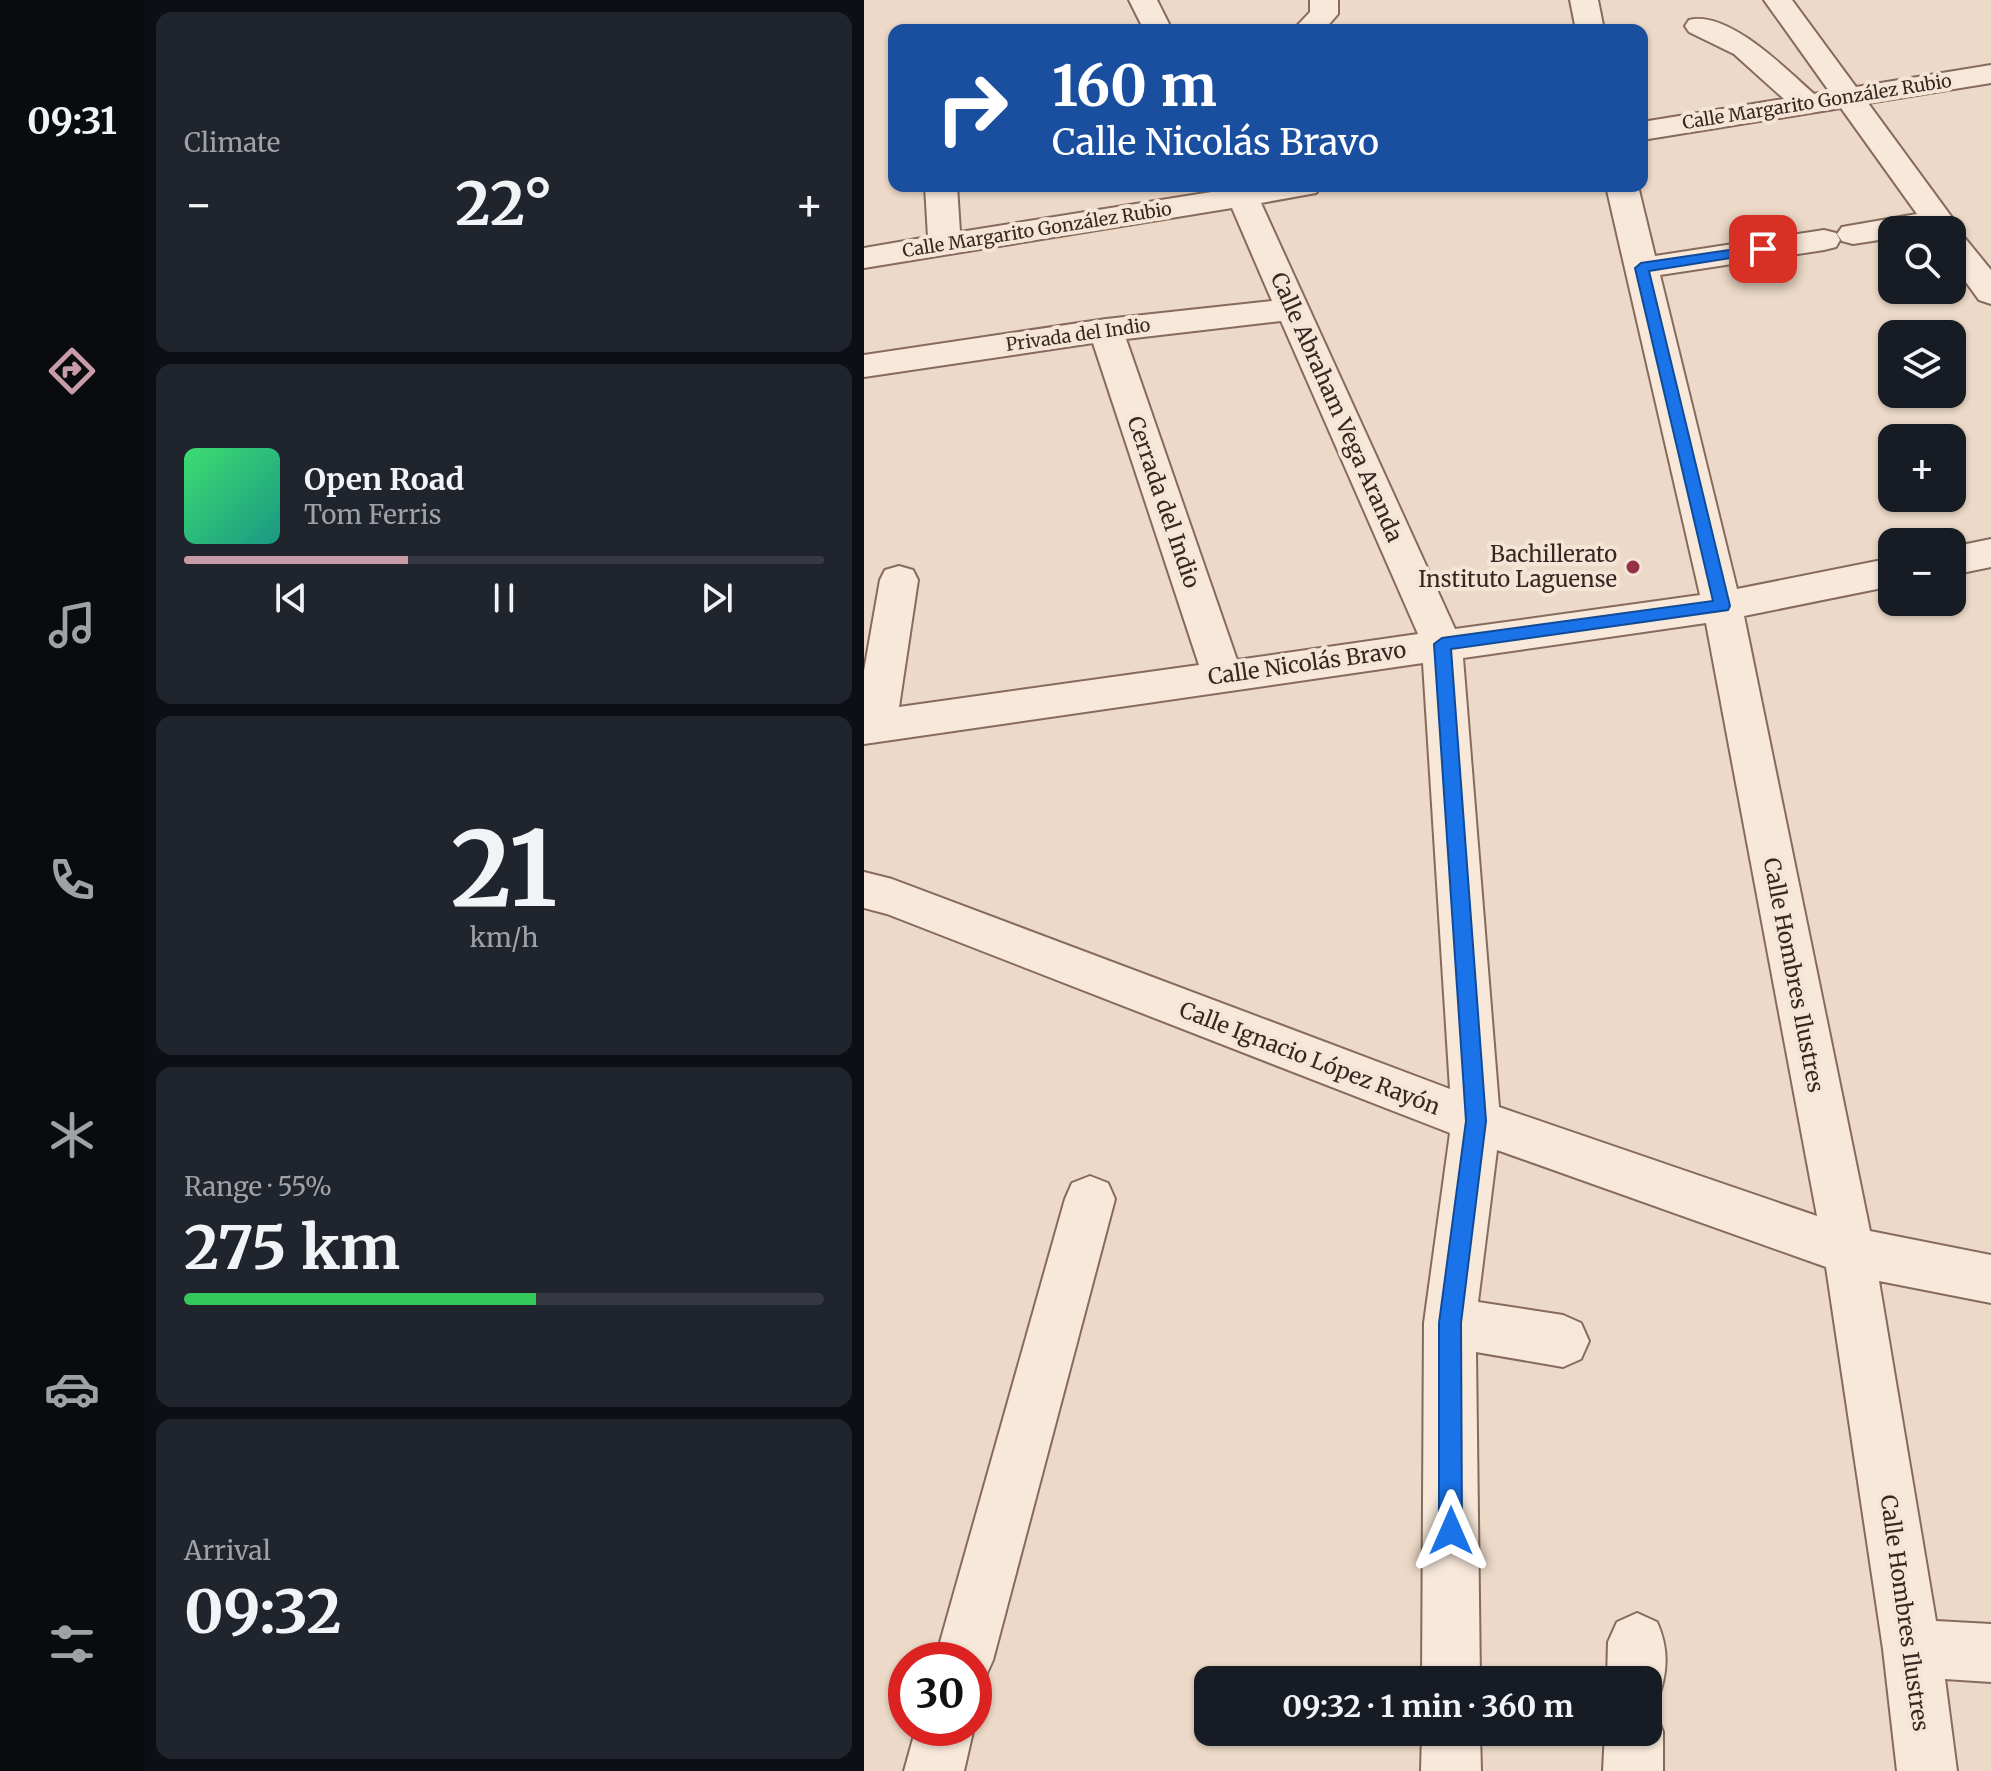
<!DOCTYPE html>
<meta charset="utf-8">
<style>
:root{--surface:#171b24;--page:#20242c;--text:#f1f3f6;--muted:#9ea1a6;--line:#363941;--accent:#c79ba7}
body{margin:0;font-family:Merriweather,serif;background:var(--page);color:var(--text);height:100vh;display:flex;flex-direction:column;font-size:30px;white-space:nowrap}
*{box-sizing:border-box;margin:0}
p{font-size:26px;color:var(--muted)}
.icon{flex:none;width:44px;height:44px;fill:none;stroke:currentColor;stroke-width:2;stroke-linecap:round;stroke-linejoin:round}
.map{position:relative;flex:1;overflow:hidden}
.details{display:flex;flex-direction:column;gap:12px;padding:12px;background:#0d0f14;width:720px}
.details>*{flex:none}
.banner{position:absolute;left:24px;top:24px;width:760px;height:168px;border-radius:16px;box-shadow:0 2px 6px #0004;background:#1a4fa0;color:#fff;overflow:hidden}
.tools{position:absolute;left:1014px;top:216px;display:grid;gap:16px}
.tools a{display:grid;place-items:center;width:88px;height:88px;border-radius:16px;background:var(--surface);box-shadow:0 2px 6px #0004;font-size:40px}
.speed{position:absolute;left:24px;top:1642px;display:flex;gap:16px;font-size:40px;font-weight:700;text-align:center}
.speed>*{display:grid;place-content:center;width:104px;height:104px;border-radius:50%;background:var(--surface);box-shadow:0 2px 6px #0004;line-height:1}
.speed .limit{border:12px solid #d22;background:#fff;color:#111}
.pin{position:absolute;display:grid;place-items:center;width:68px;height:68px;color:#fff;margin:-34px;border-radius:16px;box-shadow:0 4px 12px #0006}
.me{position:absolute;width:88px;margin:-44px;rotate:0deg;stroke-linejoin:round;filter:drop-shadow(0 0 6px #0008)}
.turn{display:flex;align-items:center;gap:28px;height:168px;padding:0 32px;font-size:36px}
.turn .icon{width:104px;height:104px;stroke-width:2.5}
.turn b{display:block;font-size:56px;line-height:68px}
.big{font-size:60px;font-weight:700;line-height:1.1}
.details .card{flex:1;display:flex;flex-direction:column;justify-content:center;gap:12px;min-width:0;padding:0 28px;border-radius:16px;background:var(--page)}
.details .dial{align-items:center;gap:0}
.dial b{font-size:104px;line-height:1}
.song{display:flex;align-items:center;gap:24px}
.cover{width:96px;height:96px;border-radius:12px;background:linear-gradient(135deg,hsl(140 70% 55%),hsl(170 70% 35%))}
.played{height:8px;border-radius:4px;background:linear-gradient(90deg,var(--accent) 35%,var(--line) 35%)}
.keys{display:flex;justify-content:space-around;direction:ltr}
.heat{display:flex;justify-content:space-between;align-items:center;font-size:44px;direction:ltr}
.charge{height:12px;border-radius:6px;background:linear-gradient(90deg,#34c759 55%,var(--line) 0)}
.trip{position:absolute;left:330px;top:1666px;width:468px;height:80px;border-radius:16px;background:var(--surface);box-shadow:0 2px 6px #0004;font-weight:700;line-height:80px;text-align:center}
main{display:flex;flex:1;min-height:0}
.tab-bar{display:flex;flex-direction:column;width:144px;justify-content:space-around;align-items:center;background:#090b0e;color:var(--muted)}
.tab-bar .icon{width:56px;height:56px}
.tab-bar .on{color:var(--accent)}
.tab-bar b{font-size:36px;color:var(--text)}
.map>svg:first-child{display:block}
</style>
<main>
<nav class="tab-bar">
<b>09:31</b>
<svg class="icon on" aria-label="directions" viewBox="0 0 24 24"><path d="M12 3l9 9-9 9-9-9zM9 14v-3h6M13 9l2 2-2 2"/></svg>
<svg class="icon" aria-label="music" viewBox="0 0 24 24"><path d="M9 18V5l10-2v13"/><circle cx="6" cy="18" r="3"/><circle cx="16" cy="16" r="3"/></svg>
<svg class="icon" aria-label="phone" viewBox="0 0 24 24"><path d="M5 4h4l2 5-3 2q2 4 5 5l2-3 5 2v4C11 20 4 13 5 4z"/></svg>
<svg class="icon" aria-label="climate" viewBox="0 0 24 24"><path d="M12 3v18M4 7l16 10M4 17L20 7"/></svg>
<svg class="icon" aria-label="car" viewBox="0 0 24 24"><path d="M5 17H2v-5l4-1 3-4h7l3 4 3 1v5h-3M9 17h6M6 11h13"/><circle cx="7" cy="17" r="2"/><circle cx="17" cy="17" r="2"/></svg>
<svg class="icon" aria-label="filters" viewBox="0 0 24 24"><path d="M4 7h16M4 17h16"/><circle cx="9" cy="7" r="2"/><circle cx="15" cy="17" r="2"/></svg>
</nav>
<section class="details">
<div class="card"><p>Climate</p>
<div class="heat"><a>−</a><b class="big">22°</b><a>+</a></div>
</div>
<div class="card">
<div class="song"><i class="cover"></i><div><b>Open Road</b><p>Tom Ferris</p></div></div>
<div class="played"></div>
<div class="keys"><svg class="icon" aria-label="previous" viewBox="0 0 24 24"><path d="M18 5L8 12l10 7zM5 5v14"/></svg><svg class="icon" aria-label="pause" viewBox="0 0 24 24"><path d="M8 5v14M16 5v14"/></svg><svg class="icon" aria-label="next" viewBox="0 0 24 24"><path d="M6 5l10 7-10 7zM19 5v14"/></svg></div>
</div>
<div class="card dial"><b>21</b><p>km/h</p></div>
<div class="card"><p>Range · 55%</p><b class="big">275 km</b><div class="charge"></div></div>
<div class="card"><p>Arrival</p><b class="big">09:32</b></div>
</section>
<div class="map">
<svg width="1127" height="1771" viewBox="0 0 1127 1771">
<rect width="100%" height="100%" fill="#ecd9c7"/>
<g fill="none" stroke-linecap="round" stroke-linejoin="round">
<g stroke="#876a5d" stroke-width="4">
<path id="minor" d="M265 0H293L308 30H280Z
M446 0H474V14L460 30H429L446 12Z
M706 0H734L740 30H712Z
M900 0H928L992 87 1127 65V83L1004 103 1092 223 1096 232 1127 270V304L1115 300 1088 263V230H1028V238L989 244 978 241 973 234 978 227 1053 214 977 108 778 140V122L920 99 870 54 825 32 821 26 825 20C864 10 922 69 950 94L965 91Z
M61 186H93L96 232 360 190 358 186H457L452 193 397 203 591 629 836 595 742 186H774L791 256 960 230 972 233 976 240 972 247 960 250 796 275 873 589 1028 558V586L880 616 1006 1231 1127 1255V1303L1015 1281 1072 1621 1127 1624V1682L1081 1679 1093 1771H1033L1019 1649 962 1267 633 1150 614 1302 699 1315 717 1323 725 1341 717 1359 699 1367 612 1352 616 1680H558L560 1323 586 1133 23 914 0 908V872L28 879 586 1089 559 663 0 744V671L16 580 21 570 35 566 49 570 54 580 35 707 335 665 229 343 0 377V355L242 319 408 301 368 208 0 268V248L64 237ZM417 321 554 634 373 660 262 339ZM842 623 953 1216 635 1107 599 658Z
M1127 539V567L1088 575V547Z
M226 1176 244 1183 251 1199 129 1660 120 1680 110 1685V1660H71L201 1199 208 1183Z
M773 1613 793 1622C805 1649 804 1673 793 1701L784 1704V1680H743L744 1642 753 1622Z
M784 1708 791 1711 799 1732V1771H739L741 1732H784Z
M52 1728 110 1727 100 1771H40Z
M558 1732H616L617 1771H557Z"/>
</g>
<use href="#minor" fill="#f7e8da" fill-rule="evenodd"/>
</g>
<path fill="#1a73e8" stroke="#114b97" stroke-width="2" d="M899 245 904 246V252L785 271 866 606 864 610 587 649 622 1121 597 1323 598 1531 595 1539 587 1542 579 1539 575 1531V1323L602 1121 570 644 578 638 849 601 771 268 777 263Z"/>
<circle fill="#943047" stroke="#f4e5d6" stroke-width="3" cx="769" cy="567" r="8"/>
<g text-anchor="middle" stroke-width="8" stroke-linejoin="round" paint-order="stroke">
<g font-size="18" fill="#382620" stroke="#f4e5d6">
<text transform="translate(953 102) rotate(-9)" y="6">Calle Margarito González Rubio</text>
<text transform="translate(173 230) rotate(-9)" y="6">Calle Margarito González Rubio</text>
<text transform="translate(214 335) rotate(-8)" y="6">Privada del Indio</text>
</g>
<g font-size="22" fill="#382620" stroke="#f4e5d6">
<text transform="translate(473 407) rotate(66)" y="8">Calle Abraham Vega Aranda</text>
<text transform="translate(300 502) rotate(71)" y="8">Cerrada del Indio</text>
<text transform="translate(443 663) rotate(-8)" y="8">Calle Nicolás Bravo</text>
<text transform="translate(930 975) rotate(79)" y="8">Calle Hombres Ilustres</text>
<text transform="translate(446 1058) rotate(21)" y="8">Calle Ignacio López Rayón</text>
<text transform="translate(1041 1613) rotate(82)" y="8">Calle Hombres Ilustres</text>
</g>
<g font-size="22" fill="#382620" stroke="#f4e5d6" text-anchor="end">
<text x="753" y="562">Bachillerato<tspan x="753" dy="25">Instituto Laguense</tspan></text>
</g>
</g>
</svg>
<div class="tools">
<a><svg class="icon" aria-label="search" viewBox="0 0 24 24"><circle cx="10" cy="10" r="6"/><path d="M15 15l6 6"/></svg></a>
<a><svg class="icon" aria-label="layers" viewBox="0 0 24 24"><path d="M12 4l9 5-9 5-9-5zM3 14l9 5 9-5"/></svg></a>
<a>+</a>
<a>−</a>
</div>
<div class="speed"><div class="limit">30</div></div>
<div class="pin" style="left:899px;top:249px;background:#d93025"><svg class="icon" aria-label="arrive" viewBox="0 0 24 24"><path d="M6 21V4h12l-3 4 3 4H6"/></svg></div>
<svg class="me" style="left:587px;top:1531px" viewBox="-20 -20 40 40"><path d="M0-17L14 15 0 8-14 15z" fill="#1a73e8" stroke="#fff" stroke-width="4"/></svg>
<div class="trip">09:32 · 1 min · 360 m</div>
<div class="banner">
<div class="turn"><svg class="icon" aria-label="right" viewBox="0 0 24 24"><path d="M7 20v-9h11M14 6l5 5-5 5"/></svg><div><b>160 m</b>Calle Nicolás Bravo</div></div>
</div>
</div>
</main>
